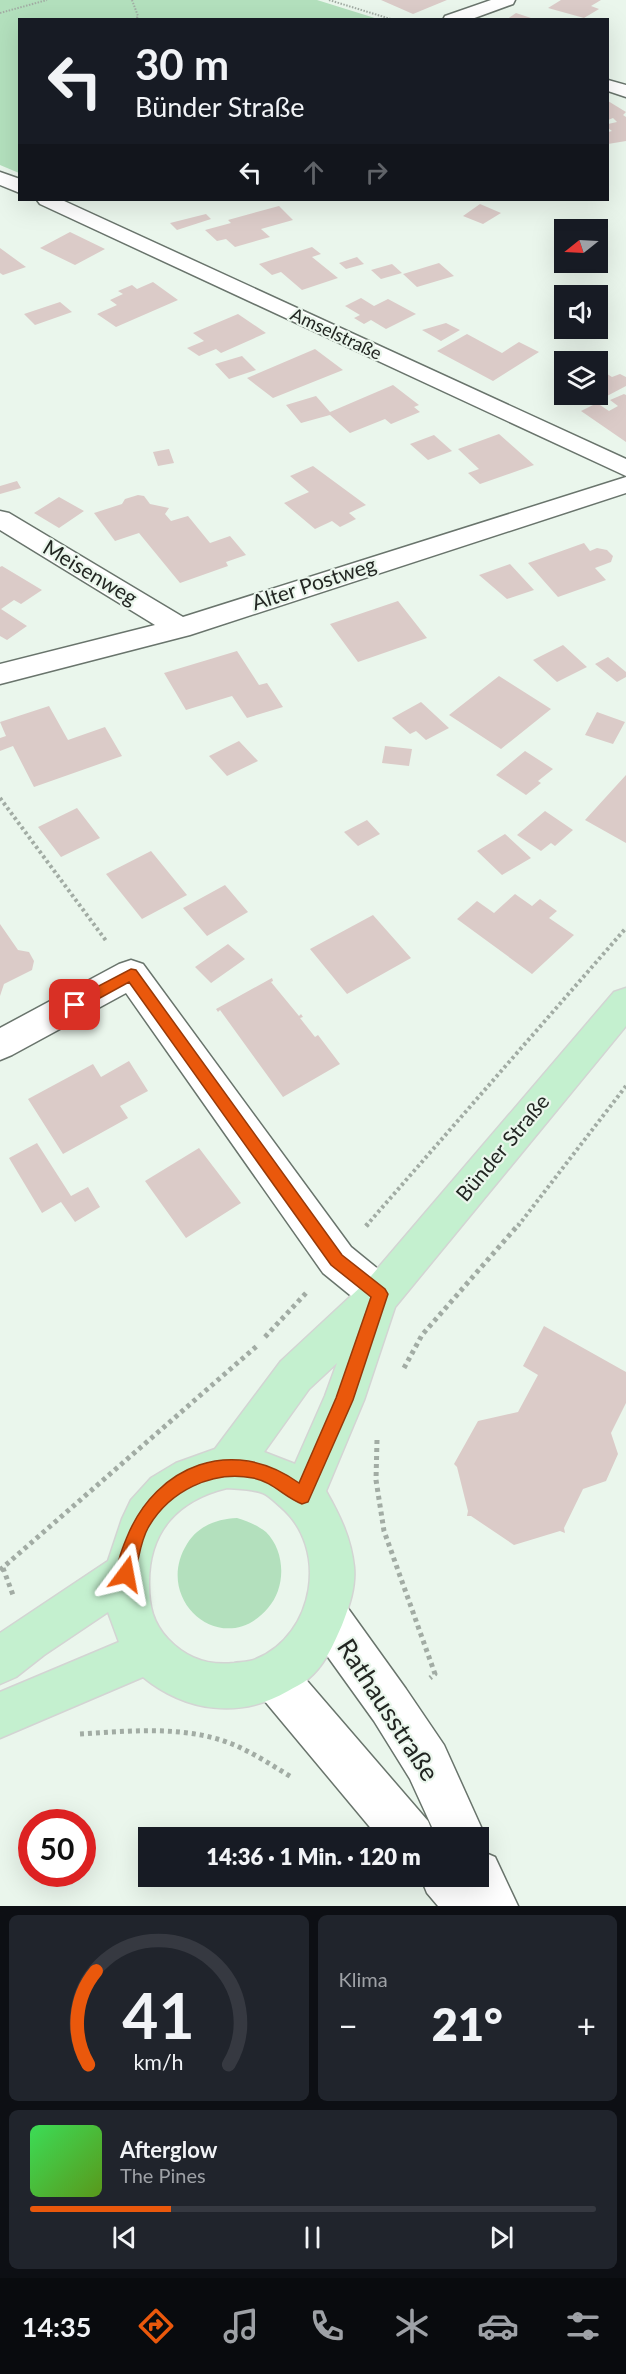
<!DOCTYPE html>
<html lang="de">
<meta charset="utf-8">
<style>
:root{--surface:#171b24;--page:#20242c;--text:#f1f3f6;--muted:#9ea1a6;--line:#363941;--accent:#ea580c}
body{margin:0;font-family:Lato,sans-serif;background:var(--page);color:var(--text);height:100vh;display:flex;flex-direction:column;font-size:22px;white-space:nowrap}
*{box-sizing:border-box;margin:0}
p{font-size:20px;color:var(--muted)}
.icon{flex:none;width:33px;height:33px;fill:none;stroke:currentColor;stroke-width:2;stroke-linecap:round;stroke-linejoin:round}
.map{position:relative;height:1906px;overflow:hidden}
.drawer{display:flex;flex-direction:column;gap:9px;padding:9px;background:#0d0f14;flex:1}
.drawer>*{flex:none}
.guide{position:absolute;left:18px;top:18px;width:591px;height:183px;border-radius:0px;box-shadow:0 6px 24px #0002;background:#171b24;color:var(--text);overflow:hidden}
.needle{width:39px;rotate:252deg}
.tools{position:absolute;left:554px;top:219px;display:grid;gap:12px}
.tools a{display:grid;place-items:center;width:54px;height:54px;border-radius:0px;background:var(--surface);box-shadow:0 6px 24px #0002;font-size:30px}
.speed{position:absolute;left:18px;top:1809px;display:flex;gap:12px;font-size:30px;font-weight:700;text-align:center}
.speed>*{display:grid;place-content:center;width:78px;height:78px;border-radius:50%;background:var(--surface);box-shadow:0 6px 24px #0002;line-height:1}
.speed .limit{border:9px solid #d22;background:#fff;color:#111}
.pin{position:absolute;display:grid;place-items:center;width:51px;height:51px;color:#fff;margin:-26px;border-radius:12px;box-shadow:0 3px 9px #0006}
.me{position:absolute;width:66px;margin:-33px;rotate:13deg;stroke-linejoin:round;filter:drop-shadow(0 0 4px #0008)}
.turn{display:flex;align-items:center;gap:21px;height:126px;padding:0 18px;font-size:27px}
.turn .icon{width:78px;height:78px;stroke-width:2.5}
.turn b{display:block;font-size:42px;line-height:51px}
.lanes{display:flex;align-items:center;height:57px;padding:0 18px;background:#0003;justify-content:center;gap:30px;direction:ltr}
.lanes .off{opacity:.35}
.big{font-size:45px;font-weight:800;line-height:1.1}
.drawer .widget{flex:1;display:flex;flex-direction:column;justify-content:center;gap:9px;min-width:0;padding:0 21px;border-radius:9px;background:var(--page)}
.drawer .dial{align-items:center;gap:0}
.dial svg{height:156px;overflow:visible;fill:none;stroke:var(--line);stroke-width:7;stroke-linecap:round;text-anchor:middle}
.dial text{fill:var(--text);stroke:none}
.song{display:flex;align-items:center;gap:18px}
.cover{width:72px;height:72px;border-radius:9px;background:linear-gradient(135deg,hsl(130 70% 55%),hsl(90 70% 35%))}
.played{height:6px;border-radius:3px;background:linear-gradient(90deg,var(--accent) 25%,var(--line) 25%)}
.keys{display:flex;justify-content:space-around;direction:ltr}
.heat{display:flex;justify-content:space-between;align-items:center;font-size:33px;direction:ltr}
.drawer .tiles{flex:1;display:grid;gap:9px;grid-template-columns:1fr 1fr}
.widget:last-child{grid-column:span 2}
.trip{position:absolute;left:138px;top:1827px;width:351px;height:60px;border-radius:0px;background:var(--surface);box-shadow:0 6px 24px #0002;font-weight:800;line-height:60px;text-align:center}
.dock{display:flex;height:96px;justify-content:space-around;align-items:center;background:#090b0e;color:var(--muted)}
.dock .icon{width:42px;height:42px}
.dock .active{color:var(--accent)}
.dock b{font-size:27px;color:var(--text)}
.map>svg:first-child{display:block}
</style>
<div class="map">
<svg width="626" height="1906" viewBox="0 0 626 1906">
<rect width="100%" height="100%" fill="#eaf6ec"/>
<path fill="#b3e0bd" d="M0 0H317L378 19 20 20 19 173 0 165Z
M237 1518C247 1521 257 1525 266 1532 286 1552 286 1588 268 1608 223 1661 152 1600 187 1544 198 1526 216 1519 237 1518Z"/>
<path fill="#dbcbc8" d="M381 0H447L413 14Z
M561 0H601L591 6 599 9 584 18 548 8Z
M516 13 534 19V20H506Z
M608 101 626 112 623 115 626 117V141L608 144V132L612 131 608 128V124L617 122 613 118 608 120Z
M480 204 501 213 483 224 463 216Z
M279 206 293 220 261 229 270 237 235 247 226 239 217 241 205 230 231 223 228 220Z
M206 214 211 219 177 230 170 223Z
M70 232 105 249 75 265 40 248Z
M312 247 321 254 312 257 338 278 302 290 281 272 272 275 259 264Z
M0 248 26 267 3 275 0 273Z
M357 257 364 264 346 269 339 263Z
M439 263 454 276 417 287 403 274Z
M392 264 402 273 381 279 371 270Z
M153 282 178 300 116 327 97 314 117 305 110 300 123 294 118 291 132 285 137 289Z
M361 298 374 306 388 299 416 314 386 329 371 320 364 324 354 318 360 315 345 306Z
M60 302 72 312 35 325 24 314Z
M238 314 266 333 221 353 216 349 199 356 187 348 204 341 193 333Z
M446 323 460 330 441 341 422 330Z
M467 334 502 353 519 342 539 352 493 381 437 351Z
M315 349 343 370 273 398 247 378Z
M242 356 256 370 229 379 215 364Z
M599 369 612 377 620 374 626 377V386L607 396 597 390V370Z
M393 385 419 405 414 407 420 412 391 424 385 419 350 433 330 415 301 423 286 405 316 396 330 412Z
M624 394 626 395V442L581 411 597 403 609 411 618 406 610 400Z
M499 434 534 465 480 484 468 473 479 469 458 449Z
M434 435 452 451 428 460 410 444Z
M169 449 174 463 158 466 153 452Z
M313 466 366 505 349 513 356 519 340 527 332 521 315 529 284 503 309 492 290 476Z
M17 481 21 488 0 494V486Z
M138 495 144 496 150 504 169 508 165 514 171 521 188 516 210 543 230 536 246 555 226 562 228 566 180 583 139 533 115 541 94 513 122 504 125 499Z
M59 497 84 511 59 528 34 513Z
M584 543 590 551 597 548 607 550 613 556 611 562 595 568 606 580 558 597 528 563Z
M510 564 534 590 507 599 479 575Z
M2 566 42 590 21 604 14 600 1 609 27 626 7 640 0 636V567Z
M398 601 427 638 358 662 330 624Z
M563 645 587 667 557 682 533 660Z
M237 651 259 685 267 683 283 707 247 718 232 696 186 710 164 673Z
M608 657 626 672V677L617 682 595 664Z
M499 676 551 709 501 749 449 715Z
M421 702 449 728 426 740 416 731 410 734 392 718Z
M49 706 68 740 105 727 122 756 34 787 13 746 0 751V738L6 736 0 722Z
M597 712 625 722 613 744 585 735Z
M239 741 258 761 227 776 209 756Z
M385 746 412 749 409 766 382 763Z
M525 751 553 769 538 781 541 783 526 795 496 775Z
M626 775V843L585 820Z
M77 808 100 838 61 857 38 827Z
M545 811 573 830 555 846 551 843 541 851 517 835Z
M367 820 380 834 358 846 344 832Z
M505 834 531 858 502 875 477 851Z
M151 851 187 895 142 919 106 874Z
M225 885 248 912 207 936 183 908Z
M515 894 532 906 540 899 557 911 549 918 574 935 532 974 457 919 477 901 494 913Z
M373 915 411 958 347 994 310 949Z
M0 924 18 950 29 952 34 961 32 970 4 984 0 996Z
M228 944 245 959 211 983 195 967Z
M272 978 273 981 271 982 299 1016 301 1014 303 1017 300 1018 315 1037 318 1035 340 1064 283 1097 220 1010 218 1012 216 1009Z
M129 1061 148 1091 120 1106 128 1118 63 1154 28 1099 93 1064 101 1077Z
M37 1143 71 1196 88 1187 100 1207 75 1222 61 1202 42 1213 9 1158Z
M199 1148 241 1203 186 1238 145 1181Z
M544 1326 626 1372V1403L611 1433 618 1454 606 1481 583 1489 564 1528 565 1533 560 1531 514 1545 471 1516H467L468 1511 457 1467 454 1464 478 1421 518 1412 538 1375 523 1366Z"/>
<g fill="none" stroke-linecap="round" stroke-linejoin="round">
<g stroke="#69746c" stroke-width="3">
<path id="minor" d="M491 0H515L513 4 469 20H443L445 16Z
M608 80 626 85V97L608 91Z
M0 172 20 179V193L0 185Z
M37 200H62L626 459V476L40 204Z
M626 477V493L190 635 0 684V664L155 625 0 530V511L9 513 183 617Z
M131 960 143 964 351 1247 394 1282 399 1295 394 1308 380 1313 366 1308 323 1273 126 993 12 1055 0 1060V1028L119 964Z
M326 1594 342 1600 406 1689 444 1745 486 1838 481 1851 495 1857 518 1906H438L427 1893 420 1876H478V1838H437L410 1779 374 1721 310 1632 304 1616 310 1600Z
M274 1654 290 1661 428 1821 435 1838H379L258 1693 251 1677 258 1661Z"/>
</g>
<g stroke="#d3d4d3" stroke-width="3">
<path id="major" d="M626 988V1026L395 1307 364 1400 326 1491C340 1516 351 1538 354 1567 356 1587 349 1607 342 1625 333 1645 325 1665 308 1679 302 1684 294 1687 288 1691 240 1719 186 1712 143 1677L0 1738V1692L119 1642 108 1612 44 1655 16 1677 0 1684V1633L108 1561 122 1519 131 1500 151 1478 176 1463 215 1449 281 1361 366 1282 614 992ZM337 1363 325 1396 295 1464 264 1452 309 1389ZM227 1488C239 1489 252 1489 263 1493 270 1496 276 1503 281 1507 329 1548 315 1635 256 1659 250 1662 241 1662 234 1663 208 1666 186 1658 168 1639 153 1623 149 1606 149 1585 148 1532 177 1500 227 1488Z"/>
</g>
<path stroke="#a2aca4" stroke-width="2" stroke-dasharray="1.5 1.5" stroke-linecap="butt" d="M132 0 138 16 136 20
M329 0 394 20
M0 13 47 0"/>
<path stroke="#a2aca4" stroke-width="4" stroke-dasharray="3 3" stroke-linecap="butt" d="M0 798 107 942
M366 1226 626 928
M518 1226 626 1086"/>
<path stroke="#a2aca4" stroke-width="5" stroke-dasharray="4 4" stroke-linecap="butt" d="M366 1226 368 1224
M265 1337 307 1292
M404 1368 422 1335 519 1224
M377 1440 376 1480 384 1531 435 1674 430 1678
M3 1568 13 1595
M0 1570 258 1345
M80 1734C131 1731 184 1725 232 1744 254 1753 273 1766 293 1778"/>
<use href="#minor" fill="#fff" fill-rule="evenodd"/>
<use href="#major" fill="#c4f0cf" fill-rule="evenodd"/>
</g>
<path fill="#ea580c" stroke="#983908" stroke-width="1.5" d="M131 969 136 970 342 1255 385 1289 388 1294 353 1400 308 1502 302 1504C284 1497 273 1482 253 1478 212 1470 169 1491 148 1528 139 1544 139 1564 132 1581L126 1583 119 1581C114 1568 122 1549 127 1537 156 1465 233 1435 299 1483L336 1398 371 1297 331 1265 129 982 80 1009H70L68 1005 70 1001Z"/>
<g text-anchor="middle" stroke-width="4.5" stroke-linejoin="round" paint-order="stroke">
<g font-size="18" fill="#222622" stroke="#eaf6ec">
<text transform="translate(336 334) rotate(25)" y="6">Amselstraße</text>
</g>
<g font-size="21" fill="#222622" stroke="#eaf6ec">
<text transform="translate(90 573) rotate(31)" y="7">Meisenweg</text>
<text transform="translate(314 584) rotate(-18)" y="7">Alter Postweg</text>
<text transform="translate(503 1148) rotate(-50)" y="7">Bünder Straße</text>
</g>
<g font-size="26" fill="#222622" stroke="#eaf6ec">
<text transform="translate(388 1710) rotate(57)" y="9">Rathausstraße</text>
</g>
</g>
</svg>
<div class="tools">
<a><svg class="needle" viewBox="-14 -14 28 28"><path d="M0-13l5 13h-10z" fill="#e53935"/><path d="M0 13l5-13h-10z" fill="#9ea1a6"/></svg></a>
<a><svg class="icon" aria-label="sound" viewBox="0 0 24 24"><path d="M4 9h4l5-4v14l-5-4H4zM17 9q2 3 0 6"/></svg></a>
<a><svg class="icon" aria-label="layers" viewBox="0 0 24 24"><path d="M12 4l9 5-9 5-9-5zM3 14l9 5 9-5"/></svg></a>
</div>
<div class="speed"><div class="limit">50</div></div>
<div class="pin" style="left:75px;top:1005px;background:#d93025"><svg class="icon" aria-label="arrive" viewBox="0 0 24 24"><path d="M6 21V4h12l-3 4 3 4H6"/></svg></div>
<svg class="me" style="left:126px;top:1574px" viewBox="-20 -20 40 40"><path d="M0-17L14 15 0 8-14 15z" fill="#ea580c" stroke="#fff" stroke-width="4"/></svg>
<div class="trip">14:36 · 1 Min. · 120 m</div>
<div class="guide">
<div class="turn"><svg class="icon" aria-label="left" viewBox="0 0 24 24"><path d="M17 20v-9H6M10 6l-5 5 5 5"/></svg><div><b>30 m</b>Bünder Straße</div></div>
<div class="lanes"><svg class="icon" aria-label="left" viewBox="0 0 24 24"><path d="M17 20v-9H6M10 6l-5 5 5 5"/></svg><svg class="icon off" aria-label="ahead" viewBox="0 0 24 24"><path d="M12 20V5M6 11l6-6 6 6"/></svg><svg class="icon off" aria-label="right" viewBox="0 0 24 24"><path d="M7 20v-9h11M14 6l5 5-5 5"/></svg></div>
</div>
</div>
<section class="drawer">
<div class="tiles">
<div class="widget dial"><svg viewBox="0 0 100 80">
<path d="M14 69A42 42 0 1 1 86 69"/>
<path d="M14 69A42 42 0 0 1 18 21" stroke="#ea580c"/>
<text x="50" y="56" font-size="32" font-weight="700">41</text>
<text x="50" y="72" font-size="11">km/h</text>
</svg></div>
<div class="widget"><p>Klima</p>
<div class="heat"><a>−</a><b class="big">21°</b><a>+</a></div>
</div>
<div class="widget">
<div class="song"><i class="cover"></i><div><b>Afterglow</b><p>The Pines</p></div></div>
<div class="played"></div>
<div class="keys"><svg class="icon" aria-label="previous" viewBox="0 0 24 24"><path d="M18 5L8 12l10 7zM5 5v14"/></svg><svg class="icon" aria-label="pause" viewBox="0 0 24 24"><path d="M8 5v14M16 5v14"/></svg><svg class="icon" aria-label="next" viewBox="0 0 24 24"><path d="M6 5l10 7-10 7zM19 5v14"/></svg></div>
</div>
</div>
</section>
<nav class="dock">
<b>14:35</b>
<svg class="icon active" aria-label="directions" viewBox="0 0 24 24"><path d="M12 3l9 9-9 9-9-9zM9 14v-3h6M13 9l2 2-2 2"/></svg>
<svg class="icon" aria-label="music" viewBox="0 0 24 24"><path d="M9 18V5l10-2v13"/><circle cx="6" cy="18" r="3"/><circle cx="16" cy="16" r="3"/></svg>
<svg class="icon" aria-label="phone" viewBox="0 0 24 24"><path d="M5 4h4l2 5-3 2q2 4 5 5l2-3 5 2v4C11 20 4 13 5 4z"/></svg>
<svg class="icon" aria-label="climate" viewBox="0 0 24 24"><path d="M12 3v18M4 7l16 10M4 17L20 7"/></svg>
<svg class="icon" aria-label="car" viewBox="0 0 24 24"><path d="M5 17H2v-5l4-1 3-4h7l3 4 3 1v5h-3M9 17h6M6 11h13"/><circle cx="7" cy="17" r="2"/><circle cx="17" cy="17" r="2"/></svg>
<svg class="icon" aria-label="filters" viewBox="0 0 24 24"><path d="M4 7h16M4 17h16"/><circle cx="9" cy="7" r="2"/><circle cx="15" cy="17" r="2"/></svg>
</nav>
